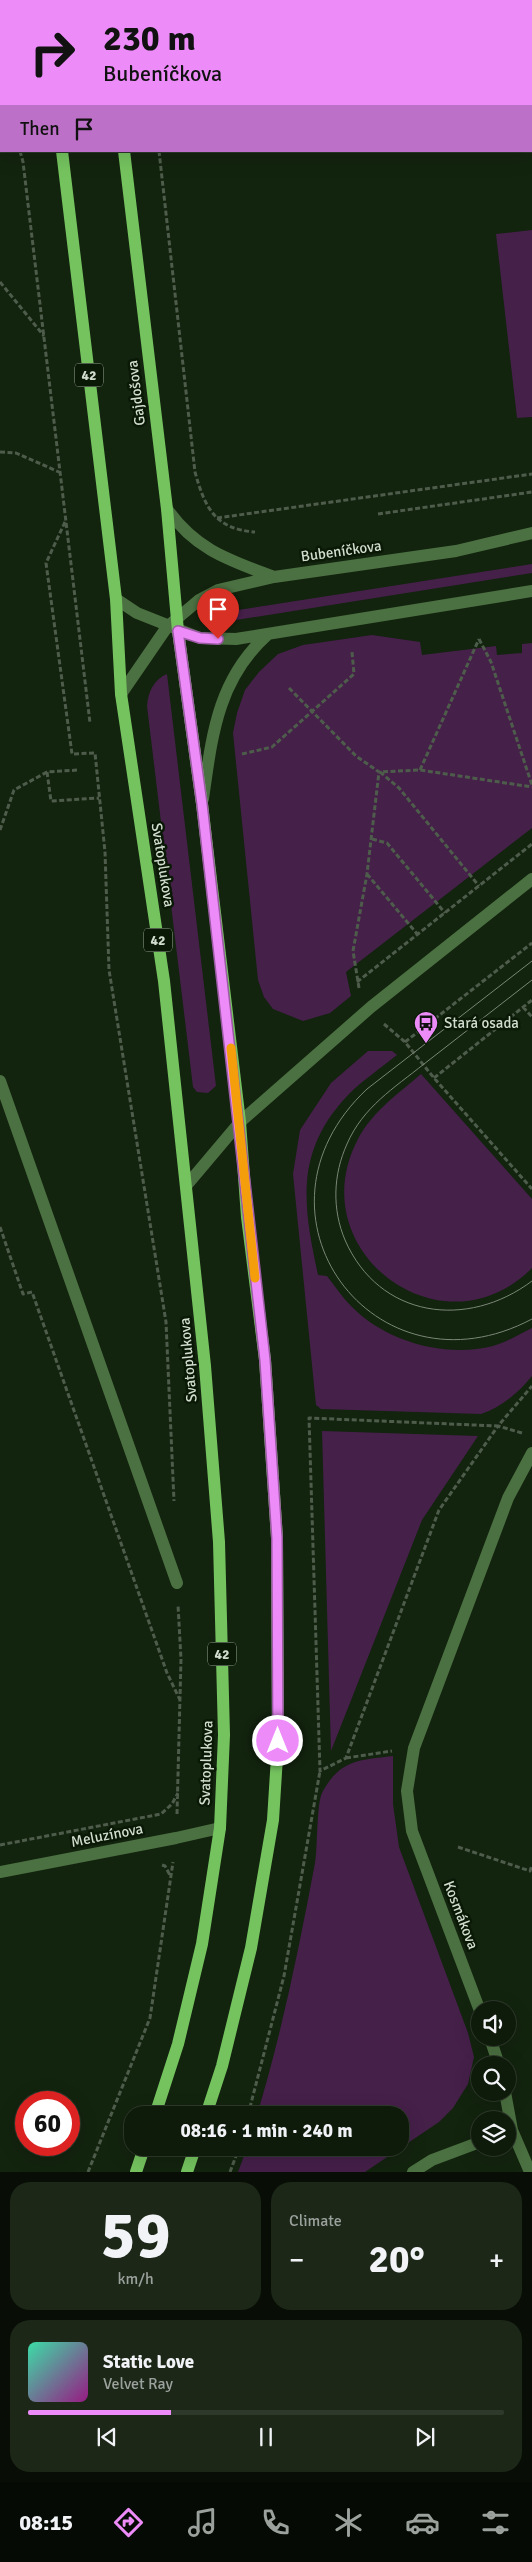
<!DOCTYPE html>
<meta charset="utf-8">
<style>
:root{--surface:#0e1a0a;--page:#1c2718;--text:#f1f3f6;--muted:#9ba19c;--line:#2e382b;--accent:#ed8cf9}
body{margin:0;font-family:Signika,sans-serif;background:var(--page);color:var(--text);height:100vh;display:flex;flex-direction:column;font-size:19px;white-space:nowrap}
*{box-sizing:border-box;margin:0}
p{font-size:16px;color:var(--muted)}
.icon{flex:none;width:28px;height:28px;fill:none;stroke:currentColor;stroke-width:2;stroke-linecap:round;stroke-linejoin:round}
.map{position:relative;height:2172px;overflow:hidden}
.details{display:flex;flex-direction:column;gap:10px;padding:10px;background:#080e06;flex:1}
.details>*{flex:none}
.hud{position:absolute;left:0px;top:0px;width:532px;height:152px;box-shadow:0 5px 20px #0002,0 0 0 1px var(--line);background:#ed8cf9;color:#111;overflow:hidden}
.controls{position:absolute;left:471px;top:2001px;display:grid;gap:10px}
.controls a{display:grid;place-items:center;width:45px;height:45px;border-radius:50%;background:var(--surface);box-shadow:0 5px 20px #0002,0 0 0 1px var(--line);font-size:25px}
.speed{position:absolute;left:15px;top:2091px;display:flex;gap:10px;font-size:25px;font-weight:700;text-align:center}
.speed>*{display:grid;place-content:center;width:65px;height:65px;border-radius:50%;background:var(--surface);box-shadow:0 5px 20px #0002,0 0 0 1px var(--line);line-height:1}
.speed .limit{border:8px solid #d22;background:#fff;color:#111}
.pin{position:absolute;display:grid;place-items:center;width:42px;height:42px;color:#fff;margin:-51px -21px;border-radius:50% 50% 50% 0;rotate:-45deg;box-shadow:0 0 5px #0007}
.pin .icon{rotate:45deg}
.me{position:absolute;width:55px;margin:-28px;rotate:0deg;stroke-linejoin:round;filter:drop-shadow(0 0 4px #0008)}
.turn{display:flex;align-items:center;gap:18px;height:105px;padding:0 20px;font-size:22px}
.turn .icon{width:65px;height:65px;stroke-width:2.5}
.turn b{display:block;font-size:35px;line-height:42px}
.then{display:flex;align-items:center;height:48px;padding:0 20px;background:#0003;gap:10px;font-size:19px}
.big{font-size:38px;font-weight:700;line-height:1.1}
.details .tile{flex:1;display:flex;flex-direction:column;justify-content:center;gap:8px;min-width:0;padding:0 18px;border-radius:20px;background:var(--page)}
.details .dial{align-items:center;gap:0}
.dial b{font-size:65px;line-height:1}
.song{display:flex;align-items:center;gap:15px}
.cover{width:60px;height:60px;border-radius:8px;background:linear-gradient(135deg,hsl(160 70% 55%),hsl(310 70% 35%))}
.played{height:5px;border-radius:2px;background:linear-gradient(90deg,var(--accent) 30%,var(--line) 30%)}
.keys{display:flex;justify-content:space-around;direction:ltr}
.heat{display:flex;justify-content:space-between;align-items:center;font-size:28px;direction:ltr}
.details .tiles{flex:1;display:grid;gap:10px;grid-template-columns:1fr 1fr}
.tile:last-child{grid-column:span 2}
.trip{position:absolute;left:124px;top:2106px;width:285px;height:50px;border-radius:20px;background:var(--surface);box-shadow:0 5px 20px #0002,0 0 0 1px var(--line);font-weight:700;line-height:50px;text-align:center}
.tabs{display:flex;height:80px;justify-content:space-around;align-items:center;background:#060a04;color:var(--muted)}
.tabs .icon{width:35px;height:35px}
.tabs .active{color:var(--accent)}
.tabs b{font-size:22px;color:var(--text)}
.map>svg:first-child{display:block}
</style>
<div class="map">
<svg width="532" height="2172" viewBox="0 0 532 2172">
<rect width="100%" height="100%" fill="#12230e"/>
<path fill="#452049" d="M532 230V417L517 418 496 234Z
M532 564V573L230 621 212 623 202 619 212 614Z
M372 635 420 642 422 655 496 646 497 655 522 653V644L532 643V828L346 972 351 996 330 1013 303 1021 273 1009 264 997 258 980 233 733 237 713 245 690 259 672 278 654 303 645Z
M167 674 216 1086 208 1093 197 1092 193 1087 147 706C148 692 154 679 167 674Z
M368 1051H392L397 1055C381 1068 363 1080 349 1094 294 1151 303 1205 318 1275L327 1276C335 1286 342 1297 351 1306 386 1342 445 1358 493 1346 507 1342 520 1334 532 1328V1376C518 1393 502 1407 481 1414L321 1409 316 1405 293 1174 300 1130 331 1083Z
M421 1074 532 1199V1268C443 1358 299 1251 358 1139 372 1112 399 1093 421 1074Z
M322 1431 478 1436 422 1520 331 1751Z
M393 1756V1804L399 1847 468 2033 474 2057 468 2084 453 2108 439 2122 365 2172H238L247 2148H400V2115H257C282 2032 299 1948 315 1863 318 1847 316 1802 323 1791 341 1759 360 1760 393 1756Z"/>
<g fill="none" stroke-linecap="round" stroke-linejoin="round">
<path stroke="#4e5d4b" stroke-width="3" stroke-dasharray="5 2.5" stroke-linecap="butt" d="M143 0V1
M0 87 1 91
M20 151 23 162 90 723
M159 151 195 472C205 508 215 529 255 532
M0 282 44 336
M0 452 16 453 59 472
M378 514 532 492
M217 518 532 474
M65 522 46 563 72 754 95 753 105 852 109 970 166 1322 174 1501
M479 639 491 662 532 785
M289 688 356 756 379 772 420 770 532 787
M242 754 272 747 354 674 352 652
M420 770 479 639
M47 772 51 801 99 798
M380 772 399 788 479 886
M0 830 14 790 47 772 78 770
M372 839 387 843 445 913
M367 874 418 935
M357 982 532 844
M359 988 353 951 367 874 379 772
M523 1007 532 1017
M384 1024 405 1042 434 1078 532 1189
M405 1042 532 943
M434 1078 532 1000
M0 1227 23 1294 32 1292 167 1673 180 1700
M522 1433 498 1426 439 1510 346 1758 320 1771 309 1418 498 1426 532 1386
M346 1758 392 1751
M177 1814 181 1659 178 1605
M0 1845 161 1814 172 1804 178 1793
M458 1847 530 1871 532 1865
M162 1865 165 1866 171 1877
M248 2115 284 1976 320 1771
M88 2172 150 2018 173 1862
M230 2172 239 2148"/>
<path stroke="#4b7041" stroke-width="12" d="M167 509C196 550 229 560 274 577
M116 599 137 613 200 638 236 639 532 591
M121 694 167 627 199 600 218 590 274 577 456 551 532 533
M203 799C212 736 217 680 268 634
M0 1081 177 1583
M186 1186 240 1122 371 1007 532 879
M0 1872 176 1838 220 1828
M480 2011 412 1831 407 1791 414 1748 508 1498 532 1453
M490 2038 499 2065
M505 2092 512 2130 530 2172
M413 2172 432 2160 480 2142"/>
<path stroke="#75c35f" stroke-width="12" d="M43 0V1
M105 0V1
M62 151 116 599 121 694 164 981 205 1366 219 1542 224 1735 220 1828 202 1944 178 2044 155 2115
M124 151 167 509 178 631 202 804 240 1122 247 1217 265 1360 277 1538 278 1741 273 1820 251 1948 222 2066 206 2115
M136 2172 144 2148
M187 2172 195 2148"/>
<path stroke="#798775" stroke-width="1" d="M532 961 367 1089C235 1213 374 1403 532 1319
M532 980C496 1008 460 1036 424 1064 394 1088 363 1107 347 1144 333 1175 332 1209 345 1240 379 1318 467 1330 532 1281"/>
</g>
<g fill="none" stroke-linecap="round" stroke-linejoin="round">
<g stroke="#9a5ba2" stroke-width="12">
<path id="route" d="M218 639 200 638 178 631 202 804 265 1360 277 1538 278 1741"/>
</g>
<use href="#route" stroke="#ed8cf9" stroke-width="9"/>
<path stroke="#f59e0b" stroke-width="9" d="M231 1048 255 1278"/>
</g>
<defs>
<g id="bus-pin" transform="scale(1.25)"><path d="M0 17L-7.5 6A9.5 9.5 0 1 1 7.5 6Z" fill="#ed8cf9" stroke="#091905"/><path d="M-5-6H5V4H4V6H2V4H-2V6H-4V4H-5ZM-3.5-4V0h7V-4ZM-3.5 1.2v1.5H-2V1.2ZM2 1.2v1.5H3.5V1.2Z" fill="#111"/></g>
</defs>
<g fill-rule="evenodd">
<use href="#bus-pin" x="426" y="1023"/>
</g>
<g text-anchor="middle" stroke-width="5" stroke-linejoin="round" paint-order="stroke">
<g fill="#091905" stroke="#96a292" stroke-width="1">
<rect x="75" y="363.5" width="28" height="23" rx="4"/>
<rect x="144" y="928.5" width="28" height="23" rx="4"/>
<rect x="208" y="1642.5" width="28" height="23" rx="4"/>
</g>
<g font-size="14" font-weight="bold" fill="#d2ddcf">
<text x="89" y="380">42</text>
<text x="158" y="945">42</text>
<text x="222" y="1659">42</text>
</g>
<g font-size="15" fill="#d2ddcf" stroke="#091905">
<text transform="translate(136 393) rotate(-97)" y="5">Gajdošova</text>
<text transform="translate(341 551) rotate(-8)" y="5">Bubeníčkova</text>
<text transform="translate(163 865) rotate(81)" y="5">Svatoplukova</text>
<text transform="translate(188 1360) rotate(-95)" y="5">Svatoplukova</text>
<text transform="translate(206 1763) rotate(-88)" y="5">Svatoplukova</text>
<text transform="translate(107 1835) rotate(-11)" y="5">Meluzínova</text>
<text transform="translate(461 1915) rotate(69)" y="5">Kosmákova</text>
</g>
<g font-size="15" fill="#d2ddcf" stroke="#091905" text-anchor="start">
<text x="444" y="1028">Stará osada</text>
</g>
</g>
</svg>
<div class="controls">
<a><svg class="icon" aria-label="sound" viewBox="0 0 24 24"><path d="M4 9h4l5-4v14l-5-4H4zM17 9q2 3 0 6"/></svg></a>
<a><svg class="icon" aria-label="search" viewBox="0 0 24 24"><circle cx="10" cy="10" r="6"/><path d="M15 15l6 6"/></svg></a>
<a><svg class="icon" aria-label="layers" viewBox="0 0 24 24"><path d="M12 4l9 5-9 5-9-5zM3 14l9 5 9-5"/></svg></a>
</div>
<div class="speed"><div class="limit">60</div></div>
<div class="pin" style="left:218px;top:639px;background:#d93025"><svg class="icon" aria-label="arrive" viewBox="0 0 24 24"><path d="M6 21V4h12l-3 4 3 4H6"/></svg></div>
<svg class="me" style="left:278px;top:1741px" viewBox="-20 -20 40 40"><circle r="17" fill="#ed8cf9" stroke="#fff" stroke-width="3"/><path d="M0-11L8 9 0 5-8 9z" fill="#fff"/></svg>
<div class="trip">08:16 · 1 min · 240 m</div>
<div class="hud">
<div class="turn"><svg class="icon" aria-label="right" viewBox="0 0 24 24"><path d="M7 20v-9h11M14 6l5 5-5 5"/></svg><div><b>230 m</b>Bubeníčkova</div></div>
<div class="then">Then<svg class="icon" aria-label="arrive" viewBox="0 0 24 24"><path d="M6 21V4h12l-3 4 3 4H6"/></svg></div>
</div>
</div>
<section class="details">
<div class="tiles">
<div class="tile dial"><b>59</b><p>km/h</p></div>
<div class="tile"><p>Climate</p>
<div class="heat"><a>−</a><b class="big">20°</b><a>+</a></div>
</div>
<div class="tile">
<div class="song"><i class="cover"></i><div><b>Static Love</b><p>Velvet Ray</p></div></div>
<div class="played"></div>
<div class="keys"><svg class="icon" aria-label="previous" viewBox="0 0 24 24"><path d="M18 5L8 12l10 7zM5 5v14"/></svg><svg class="icon" aria-label="pause" viewBox="0 0 24 24"><path d="M8 5v14M16 5v14"/></svg><svg class="icon" aria-label="next" viewBox="0 0 24 24"><path d="M6 5l10 7-10 7zM19 5v14"/></svg></div>
</div>
</div>
</section>
<nav class="tabs">
<b>08:15</b>
<svg class="icon active" aria-label="directions" viewBox="0 0 24 24"><path d="M12 3l9 9-9 9-9-9zM9 14v-3h6M13 9l2 2-2 2"/></svg>
<svg class="icon" aria-label="music" viewBox="0 0 24 24"><path d="M9 18V5l10-2v13"/><circle cx="6" cy="18" r="3"/><circle cx="16" cy="16" r="3"/></svg>
<svg class="icon" aria-label="phone" viewBox="0 0 24 24"><path d="M5 4h4l2 5-3 2q2 4 5 5l2-3 5 2v4C11 20 4 13 5 4z"/></svg>
<svg class="icon" aria-label="climate" viewBox="0 0 24 24"><path d="M12 3v18M4 7l16 10M4 17L20 7"/></svg>
<svg class="icon" aria-label="car" viewBox="0 0 24 24"><path d="M5 17H2v-5l4-1 3-4h7l3 4 3 1v5h-3M9 17h6M6 11h13"/><circle cx="7" cy="17" r="2"/><circle cx="17" cy="17" r="2"/></svg>
<svg class="icon" aria-label="filters" viewBox="0 0 24 24"><path d="M4 7h16M4 17h16"/><circle cx="9" cy="7" r="2"/><circle cx="15" cy="17" r="2"/></svg>
</nav>
